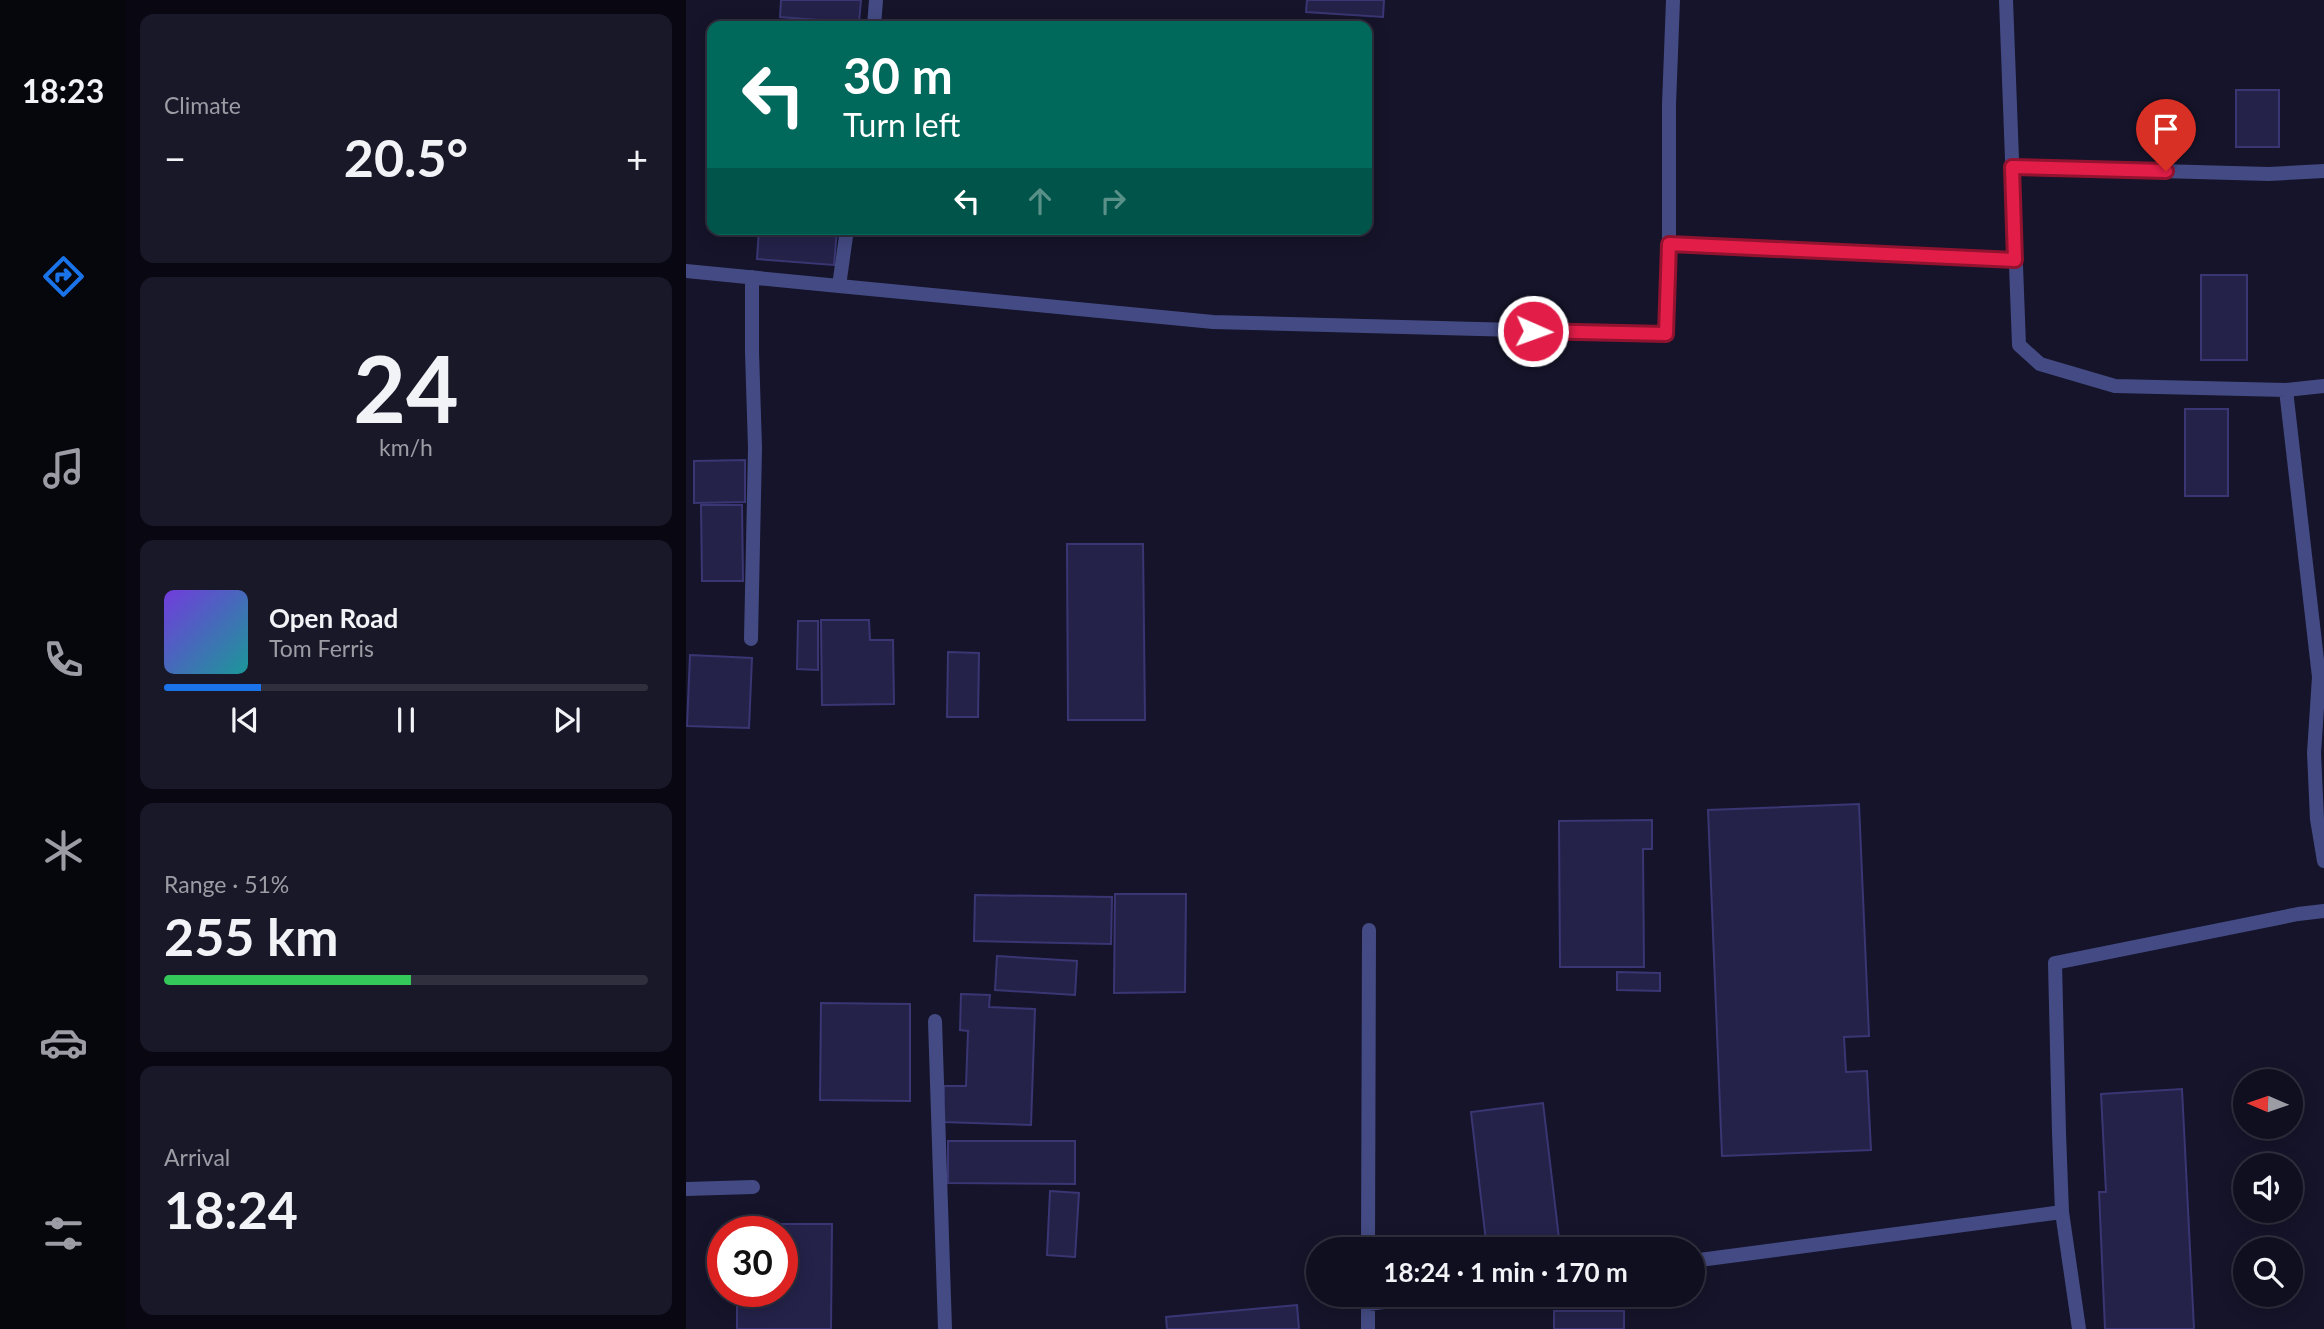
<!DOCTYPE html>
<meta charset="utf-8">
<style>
:root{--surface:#100f20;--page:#191829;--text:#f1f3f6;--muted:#9c9ca5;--line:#302f3e;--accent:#1a73e8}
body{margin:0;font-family:Lato,sans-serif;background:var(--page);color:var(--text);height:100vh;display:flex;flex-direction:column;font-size:26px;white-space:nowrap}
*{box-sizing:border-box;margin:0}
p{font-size:23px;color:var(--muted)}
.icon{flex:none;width:38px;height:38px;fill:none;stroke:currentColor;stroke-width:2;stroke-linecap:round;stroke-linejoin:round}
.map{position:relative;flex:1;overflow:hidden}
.panel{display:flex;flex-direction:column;gap:14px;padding:14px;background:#090812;width:560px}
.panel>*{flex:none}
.hud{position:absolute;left:21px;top:21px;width:665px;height:214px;border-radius:14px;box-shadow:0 4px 18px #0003,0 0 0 2px var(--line);background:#00695c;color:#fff;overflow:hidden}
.needle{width:46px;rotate:272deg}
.controls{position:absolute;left:1547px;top:1069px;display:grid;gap:14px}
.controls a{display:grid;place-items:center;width:70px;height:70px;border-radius:50%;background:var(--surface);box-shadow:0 4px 18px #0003,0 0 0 2px var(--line);font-size:35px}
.speed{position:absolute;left:21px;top:1216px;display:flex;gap:14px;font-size:35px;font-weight:700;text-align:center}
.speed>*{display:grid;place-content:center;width:91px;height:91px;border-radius:50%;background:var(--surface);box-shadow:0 4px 18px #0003,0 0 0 2px var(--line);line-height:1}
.speed .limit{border:10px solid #d22;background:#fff;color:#111}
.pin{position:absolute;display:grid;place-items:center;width:60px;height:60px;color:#fff;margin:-72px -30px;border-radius:50% 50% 50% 0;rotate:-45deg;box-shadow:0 0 7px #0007}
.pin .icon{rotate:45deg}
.me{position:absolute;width:77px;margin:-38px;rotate:92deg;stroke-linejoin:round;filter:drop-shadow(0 0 5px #0008)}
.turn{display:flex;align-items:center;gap:24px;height:147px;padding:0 21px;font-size:32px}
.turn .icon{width:91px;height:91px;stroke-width:2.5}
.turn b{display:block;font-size:49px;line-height:60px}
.lanes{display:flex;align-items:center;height:66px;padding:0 21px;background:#0003;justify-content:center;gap:35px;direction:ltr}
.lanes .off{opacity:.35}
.big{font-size:52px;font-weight:700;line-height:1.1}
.panel .tile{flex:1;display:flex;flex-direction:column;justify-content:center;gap:10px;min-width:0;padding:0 24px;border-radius:14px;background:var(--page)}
.panel .dial{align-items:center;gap:0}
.dial b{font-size:91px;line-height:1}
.song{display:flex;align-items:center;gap:21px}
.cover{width:84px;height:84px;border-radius:10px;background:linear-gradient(135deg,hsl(260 70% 55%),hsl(180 70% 35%))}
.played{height:7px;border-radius:4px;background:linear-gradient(90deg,var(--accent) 20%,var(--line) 20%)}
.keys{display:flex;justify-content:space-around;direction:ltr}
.heat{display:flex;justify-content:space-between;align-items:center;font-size:38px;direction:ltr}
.charge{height:10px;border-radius:5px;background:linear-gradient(90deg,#34c759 51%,var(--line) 0)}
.trip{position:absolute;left:620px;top:1237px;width:399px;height:70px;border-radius:35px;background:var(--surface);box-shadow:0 4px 18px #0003,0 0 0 2px var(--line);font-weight:700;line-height:70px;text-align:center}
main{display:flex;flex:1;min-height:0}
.menu{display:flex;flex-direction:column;width:126px;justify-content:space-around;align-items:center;background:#06060d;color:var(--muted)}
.menu .icon{width:49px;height:49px}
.menu .selected{color:var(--accent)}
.menu b{font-size:32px;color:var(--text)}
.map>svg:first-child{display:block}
</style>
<main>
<nav class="menu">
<b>18:23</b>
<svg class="icon selected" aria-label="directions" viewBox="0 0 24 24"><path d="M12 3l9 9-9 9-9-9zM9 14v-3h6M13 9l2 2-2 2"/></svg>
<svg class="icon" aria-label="music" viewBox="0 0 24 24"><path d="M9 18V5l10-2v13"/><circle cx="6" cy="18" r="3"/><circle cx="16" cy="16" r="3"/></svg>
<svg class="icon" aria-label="phone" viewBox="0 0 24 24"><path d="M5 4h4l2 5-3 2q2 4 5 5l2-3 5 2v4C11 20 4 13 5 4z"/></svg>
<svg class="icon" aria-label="climate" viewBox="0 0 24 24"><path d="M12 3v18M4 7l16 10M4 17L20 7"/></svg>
<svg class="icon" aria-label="car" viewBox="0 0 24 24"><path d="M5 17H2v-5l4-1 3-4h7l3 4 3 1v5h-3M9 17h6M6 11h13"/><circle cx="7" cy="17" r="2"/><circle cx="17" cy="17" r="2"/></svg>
<svg class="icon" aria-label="filters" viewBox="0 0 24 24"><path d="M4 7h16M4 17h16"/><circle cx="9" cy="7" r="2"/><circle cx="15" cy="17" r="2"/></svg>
</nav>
<section class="panel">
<div class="tile"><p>Climate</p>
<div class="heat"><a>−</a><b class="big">20.5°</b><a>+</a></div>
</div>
<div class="tile dial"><b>24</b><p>km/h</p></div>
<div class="tile">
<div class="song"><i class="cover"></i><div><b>Open Road</b><p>Tom Ferris</p></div></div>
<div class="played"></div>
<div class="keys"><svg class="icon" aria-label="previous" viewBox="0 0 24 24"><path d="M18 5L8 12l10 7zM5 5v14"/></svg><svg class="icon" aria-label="pause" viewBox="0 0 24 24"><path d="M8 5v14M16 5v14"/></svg><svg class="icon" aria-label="next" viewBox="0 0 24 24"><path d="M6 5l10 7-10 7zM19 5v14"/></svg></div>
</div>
<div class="tile"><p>Range · 51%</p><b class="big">255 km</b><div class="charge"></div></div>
<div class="tile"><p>Arrival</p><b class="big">18:24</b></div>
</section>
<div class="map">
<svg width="1638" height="1329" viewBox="0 0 1638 1329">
<rect width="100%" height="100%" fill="#15142a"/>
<path fill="#242249" stroke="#393673" stroke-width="2" d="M95 0H175L173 23 94 17Z
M621 0H698L697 17 620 12Z
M1550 90H1593V147H1550Z
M73 229H151L148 265 71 259Z
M1515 275H1561V360H1515Z
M1499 409H1542V496H1499Z
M59 460V502L8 503V461Z
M15 505H56L57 581H16Z
M381 544H457L459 720H382Z
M135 620H183L184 640H207L208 704 136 705Z
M112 621H132V670L111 669Z
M262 652 293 653 292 717H261Z
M4 655 66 658 63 728 1 726Z
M1173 804 1183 1036 1158 1037 1160 1072 1181 1071 1185 1150 1036 1156 1022 810Z
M966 820V849H957L958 967H874L873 821Z
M429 894H500L499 992 428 993Z
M289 895 426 897 425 944 288 941Z
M311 956 391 961 389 995 309 990Z
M931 972 974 973V991L931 990Z
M275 994 304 995 303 1007 349 1009 345 1125 257 1122 258 1086H280L282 1031 274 1030Z
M135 1003 224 1004V1101L134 1100Z
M1496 1089 1508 1329H1419L1413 1192H1420L1415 1094Z
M857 1103 874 1247 801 1250 785 1112Z
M262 1141H389V1184L262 1183Z
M364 1191 393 1193 389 1257 361 1255Z
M51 1224H146L145 1329H51V1292H96V1232H51Z
M611 1305 613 1329H481L480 1317Z
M868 1311H938V1329H868Z"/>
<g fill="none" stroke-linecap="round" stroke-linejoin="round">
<path stroke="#444b84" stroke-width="14" d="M1320 0 1333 345 1354 364 1429 386 1600 390 1638 386
M188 26 190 0
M1326 167 1583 174 1638 171
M983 244V105L987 0
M0 271 153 286 161 229
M153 286 527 322 980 334 983 244 1329 260
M1600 390 1633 677 1628 753 1631 819 1638 861
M65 639 69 448 66 352V277
M249 1021 259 1329
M0 1189 67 1187
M682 1250 683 930
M1006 1261 1376 1212
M682 1329V1304L752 1295
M1393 1329 1376 1212 1373 1133 1369 963 1612 914 1638 911"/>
</g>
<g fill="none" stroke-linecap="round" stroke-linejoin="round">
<g stroke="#92132f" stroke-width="18">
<path id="route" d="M847 331 980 334 983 244 1329 260 1326 167 1480 171"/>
</g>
<use href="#route" stroke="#e11d48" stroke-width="12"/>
</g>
</svg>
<div class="controls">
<a><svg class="needle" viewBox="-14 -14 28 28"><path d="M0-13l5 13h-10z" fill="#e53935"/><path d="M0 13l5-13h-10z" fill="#9c9ca5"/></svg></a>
<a><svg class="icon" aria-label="sound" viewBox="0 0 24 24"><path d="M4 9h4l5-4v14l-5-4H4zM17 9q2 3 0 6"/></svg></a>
<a><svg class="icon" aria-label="search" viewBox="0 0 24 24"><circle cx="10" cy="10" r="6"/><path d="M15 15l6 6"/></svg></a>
</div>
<div class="speed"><div class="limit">30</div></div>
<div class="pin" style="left:1480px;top:171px;background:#d93025"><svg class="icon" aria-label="arrive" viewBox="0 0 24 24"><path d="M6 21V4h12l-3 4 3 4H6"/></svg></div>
<svg class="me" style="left:847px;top:331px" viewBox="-20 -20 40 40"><circle r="17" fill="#e11d48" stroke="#fff" stroke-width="3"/><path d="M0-11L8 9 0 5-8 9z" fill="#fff"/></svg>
<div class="trip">18:24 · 1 min · 170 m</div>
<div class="hud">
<div class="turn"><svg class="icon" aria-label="left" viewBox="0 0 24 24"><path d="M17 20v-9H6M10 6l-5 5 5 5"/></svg><div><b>30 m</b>Turn left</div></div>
<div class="lanes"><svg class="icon" aria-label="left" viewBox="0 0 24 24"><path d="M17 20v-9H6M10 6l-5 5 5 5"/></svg><svg class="icon off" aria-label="ahead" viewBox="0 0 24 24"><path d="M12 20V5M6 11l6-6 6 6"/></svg><svg class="icon off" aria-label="right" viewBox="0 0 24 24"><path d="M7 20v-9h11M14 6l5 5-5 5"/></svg></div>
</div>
</div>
</main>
